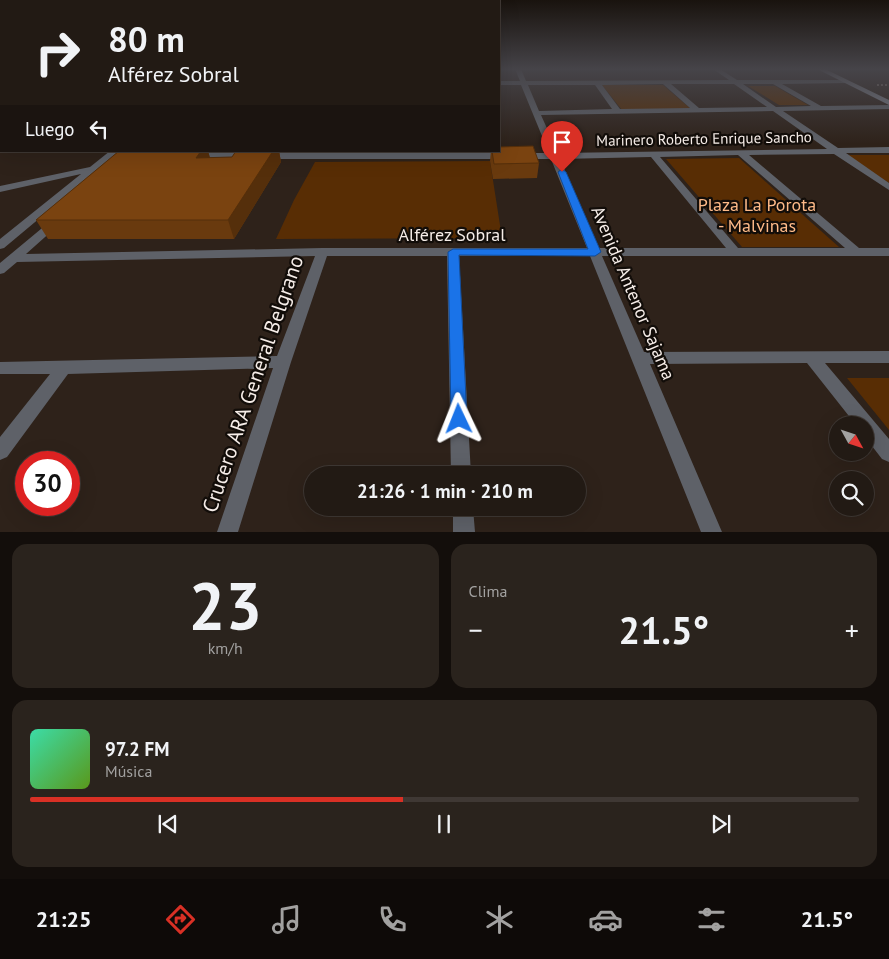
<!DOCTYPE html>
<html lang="es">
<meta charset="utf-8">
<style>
:root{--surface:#221a14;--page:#2a231d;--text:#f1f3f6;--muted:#a2a1a0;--line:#3f3834;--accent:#d93025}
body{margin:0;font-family:"PT Sans",sans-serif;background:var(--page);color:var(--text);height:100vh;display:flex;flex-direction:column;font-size:19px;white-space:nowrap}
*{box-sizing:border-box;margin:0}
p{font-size:16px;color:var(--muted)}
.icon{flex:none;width:28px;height:28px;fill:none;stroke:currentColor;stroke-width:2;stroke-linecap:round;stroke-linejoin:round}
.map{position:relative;height:532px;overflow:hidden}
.details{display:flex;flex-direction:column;gap:12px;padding:12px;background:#130e0b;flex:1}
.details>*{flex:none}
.banner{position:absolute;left:0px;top:0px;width:500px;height:152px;box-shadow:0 5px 20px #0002,0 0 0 1px var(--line);background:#221a14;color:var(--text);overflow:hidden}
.needle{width:32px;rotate:130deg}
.buttons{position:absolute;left:829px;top:416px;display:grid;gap:10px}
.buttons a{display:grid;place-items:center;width:45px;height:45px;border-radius:50%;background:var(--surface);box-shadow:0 5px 20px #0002,0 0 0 1px var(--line);font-size:25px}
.speed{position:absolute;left:15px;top:451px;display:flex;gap:10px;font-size:25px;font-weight:700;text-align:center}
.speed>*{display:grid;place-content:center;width:65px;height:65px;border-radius:50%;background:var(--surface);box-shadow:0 5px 20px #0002,0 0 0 1px var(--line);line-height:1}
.speed .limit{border:8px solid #d22;background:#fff;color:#111}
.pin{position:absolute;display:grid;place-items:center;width:42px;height:42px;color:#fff;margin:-51px -21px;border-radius:50% 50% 50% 0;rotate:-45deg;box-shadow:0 0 5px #0007}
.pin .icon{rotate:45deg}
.me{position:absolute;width:55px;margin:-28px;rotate:358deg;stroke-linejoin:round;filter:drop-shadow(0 0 4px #0008)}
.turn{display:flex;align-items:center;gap:18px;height:105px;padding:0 25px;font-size:22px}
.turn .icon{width:65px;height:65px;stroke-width:2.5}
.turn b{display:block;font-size:35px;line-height:42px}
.then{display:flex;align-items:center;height:48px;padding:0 25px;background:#0003;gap:10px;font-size:19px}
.big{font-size:38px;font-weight:800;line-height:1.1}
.details .tile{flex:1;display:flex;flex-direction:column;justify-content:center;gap:8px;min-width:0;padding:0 18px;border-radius:15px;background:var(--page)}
.details .dial{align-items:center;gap:0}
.dial b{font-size:65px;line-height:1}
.song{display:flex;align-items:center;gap:15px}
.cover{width:60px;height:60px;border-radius:8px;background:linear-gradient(135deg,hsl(160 70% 55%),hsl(90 70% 35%))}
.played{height:5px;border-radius:2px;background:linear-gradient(90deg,var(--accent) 45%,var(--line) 45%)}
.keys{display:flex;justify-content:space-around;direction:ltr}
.heat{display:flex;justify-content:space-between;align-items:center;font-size:28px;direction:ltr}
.details .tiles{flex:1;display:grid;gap:12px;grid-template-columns:1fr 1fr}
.tile:last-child{grid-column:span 2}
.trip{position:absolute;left:304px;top:466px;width:282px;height:50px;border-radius:25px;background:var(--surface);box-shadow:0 5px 20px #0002,0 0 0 1px var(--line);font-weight:800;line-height:50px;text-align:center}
.dock{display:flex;height:80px;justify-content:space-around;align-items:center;background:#0e0a08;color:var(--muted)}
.dock .icon{width:35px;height:35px}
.dock .current{color:var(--accent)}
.dock b{font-size:22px;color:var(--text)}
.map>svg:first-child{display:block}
</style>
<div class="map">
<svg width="889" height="532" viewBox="0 0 889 532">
<rect width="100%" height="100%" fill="#2e221a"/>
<path fill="#582d04" d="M602 85H663L691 109 622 110Z
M748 86H775L808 105H779Z
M846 155H889V183Z
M739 158 839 247H742L666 159Z
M490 161 502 238 276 239 294 200 315 162Z
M847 378H889V430Z"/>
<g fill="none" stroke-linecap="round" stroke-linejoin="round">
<path stroke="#81766f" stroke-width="2" stroke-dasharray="2 2" stroke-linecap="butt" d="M877 85H889"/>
<path fill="#5e6168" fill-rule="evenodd" d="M515 69H521L526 81 729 80 713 69H720L737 80H846L848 81V83L782 84 821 106 889 105V109L783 111 838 148 889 147V153H846L889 183V190L834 154 749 155 859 248H889V256H602L644 352 889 351V363H825L889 439V462L882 459 865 437V425H856L807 363 650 364 722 532H701L590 256H459L471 475H451L447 256H327L291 362 238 532H217L273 368 68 374 7 457 0 460V437L50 374H0V362L277 356 315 256 17 262 4 273 0 274V263L53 219H61L63 221 26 254 322 248H587L551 159H193L189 156 193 153H549L521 85H499V81H520ZM663 84 690 108 620 109 602 85ZM671 84H734L767 107 699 108ZM743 84H773L811 106 776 107ZM528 85H595L612 109 539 111ZM773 111 827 149 558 153 541 115ZM738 155 845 248H738L660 157ZM651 157 726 248H599L560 159Z
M0 81H1V85H0Z
M1 138V144L0 145V139Z
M110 151H120L4 248 0 249V239L81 174 0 192V186L90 167Z
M453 508H473L475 532H453Z"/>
<path fill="#7e838d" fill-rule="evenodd" d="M817 69H825L889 100V105Z"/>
</g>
<path fill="#693a0e" d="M119 151H208L210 158 232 157 236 151H279L281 162 234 239H48L36 220Z
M491 151H499L539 163 537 178 493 179 490 161Z"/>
<path fill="#552f0b" d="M201 151H208L211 162 196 158Z
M273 151H279L281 162 234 239 228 220Z"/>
<path fill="#7a4310" stroke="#552f0b" d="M533 146 539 163 494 164 492 151H499V147Z
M119 151H201L196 158 232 157 236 151H273L228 220H36Z"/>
<linearGradient id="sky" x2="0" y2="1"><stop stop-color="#19130e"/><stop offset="0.48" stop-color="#464449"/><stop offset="1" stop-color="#464449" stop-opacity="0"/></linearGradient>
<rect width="889" height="144" fill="url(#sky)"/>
<path fill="#1a73e8" stroke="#114b97" d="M562 169 566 172 601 252 595 256 459 255 467 419 465 424 459 426 454 424 451 419 448 252 453 249H588L558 172Z"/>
<g text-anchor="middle" stroke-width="4.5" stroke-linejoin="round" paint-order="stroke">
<g font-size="15" fill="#f6ede8" stroke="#120d09">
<text transform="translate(704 139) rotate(-1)" y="5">Marinero Roberto Enrique Sancho</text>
</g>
<g font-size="18" fill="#feba88" stroke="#120d09">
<text x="757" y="211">Plaza La Porota<tspan x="757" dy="21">- Malvinas</tspan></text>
</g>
<g font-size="18" fill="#f6ede8" stroke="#120d09">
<text x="452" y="241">Alférez Sobral</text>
<text transform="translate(633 293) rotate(67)" y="6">Avenida Antenor Sajama</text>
</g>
<g font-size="21" fill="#f6ede8" stroke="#120d09">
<text transform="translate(253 384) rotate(-71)" y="7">Crucero ARA General Belgrano</text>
</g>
</g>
</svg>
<div class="buttons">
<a><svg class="needle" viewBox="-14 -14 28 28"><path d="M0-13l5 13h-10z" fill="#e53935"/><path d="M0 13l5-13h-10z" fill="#a2a1a0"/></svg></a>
<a><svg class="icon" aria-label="search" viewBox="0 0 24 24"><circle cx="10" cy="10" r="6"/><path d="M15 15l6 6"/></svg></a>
</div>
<div class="speed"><div class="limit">30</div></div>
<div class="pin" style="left:562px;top:172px;background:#d93025"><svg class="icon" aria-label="arrive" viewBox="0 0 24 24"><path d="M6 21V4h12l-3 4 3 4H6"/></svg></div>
<svg class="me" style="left:459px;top:419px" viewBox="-20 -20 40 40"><path d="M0-17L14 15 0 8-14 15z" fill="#1a73e8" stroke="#fff" stroke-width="4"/></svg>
<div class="trip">21:26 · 1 min · 210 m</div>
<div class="banner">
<div class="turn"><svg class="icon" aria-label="right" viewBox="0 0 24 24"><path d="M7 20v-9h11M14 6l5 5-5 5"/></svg><div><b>80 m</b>Alférez Sobral</div></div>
<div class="then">Luego<svg class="icon" aria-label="left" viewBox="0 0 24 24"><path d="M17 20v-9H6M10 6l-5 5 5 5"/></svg></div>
</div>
</div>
<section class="details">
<div class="tiles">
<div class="tile dial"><b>23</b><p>km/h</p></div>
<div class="tile"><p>Clima</p>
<div class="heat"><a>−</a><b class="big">21.5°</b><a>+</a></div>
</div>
<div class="tile">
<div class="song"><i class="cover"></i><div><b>97.2 FM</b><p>Música</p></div></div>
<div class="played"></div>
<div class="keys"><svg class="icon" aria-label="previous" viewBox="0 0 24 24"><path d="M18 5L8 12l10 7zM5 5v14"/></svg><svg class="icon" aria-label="pause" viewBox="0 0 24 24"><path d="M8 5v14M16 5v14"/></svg><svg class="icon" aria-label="next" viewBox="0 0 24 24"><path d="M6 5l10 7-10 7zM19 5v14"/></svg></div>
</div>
</div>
</section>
<nav class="dock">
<b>21:25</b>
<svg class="icon current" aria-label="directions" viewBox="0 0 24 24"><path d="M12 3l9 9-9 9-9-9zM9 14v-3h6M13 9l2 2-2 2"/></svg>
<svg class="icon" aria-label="music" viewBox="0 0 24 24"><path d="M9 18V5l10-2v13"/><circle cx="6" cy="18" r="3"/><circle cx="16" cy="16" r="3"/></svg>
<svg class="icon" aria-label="phone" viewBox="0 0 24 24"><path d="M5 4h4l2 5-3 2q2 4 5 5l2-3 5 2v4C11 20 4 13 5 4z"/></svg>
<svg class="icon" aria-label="climate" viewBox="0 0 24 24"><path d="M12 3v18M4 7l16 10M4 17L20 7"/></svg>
<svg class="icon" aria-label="car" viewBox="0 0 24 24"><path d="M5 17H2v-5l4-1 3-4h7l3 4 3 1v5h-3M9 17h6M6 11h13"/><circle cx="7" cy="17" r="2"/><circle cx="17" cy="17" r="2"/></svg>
<svg class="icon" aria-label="filters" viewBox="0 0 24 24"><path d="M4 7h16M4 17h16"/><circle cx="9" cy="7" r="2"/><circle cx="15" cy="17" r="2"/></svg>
<b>21.5°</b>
</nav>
